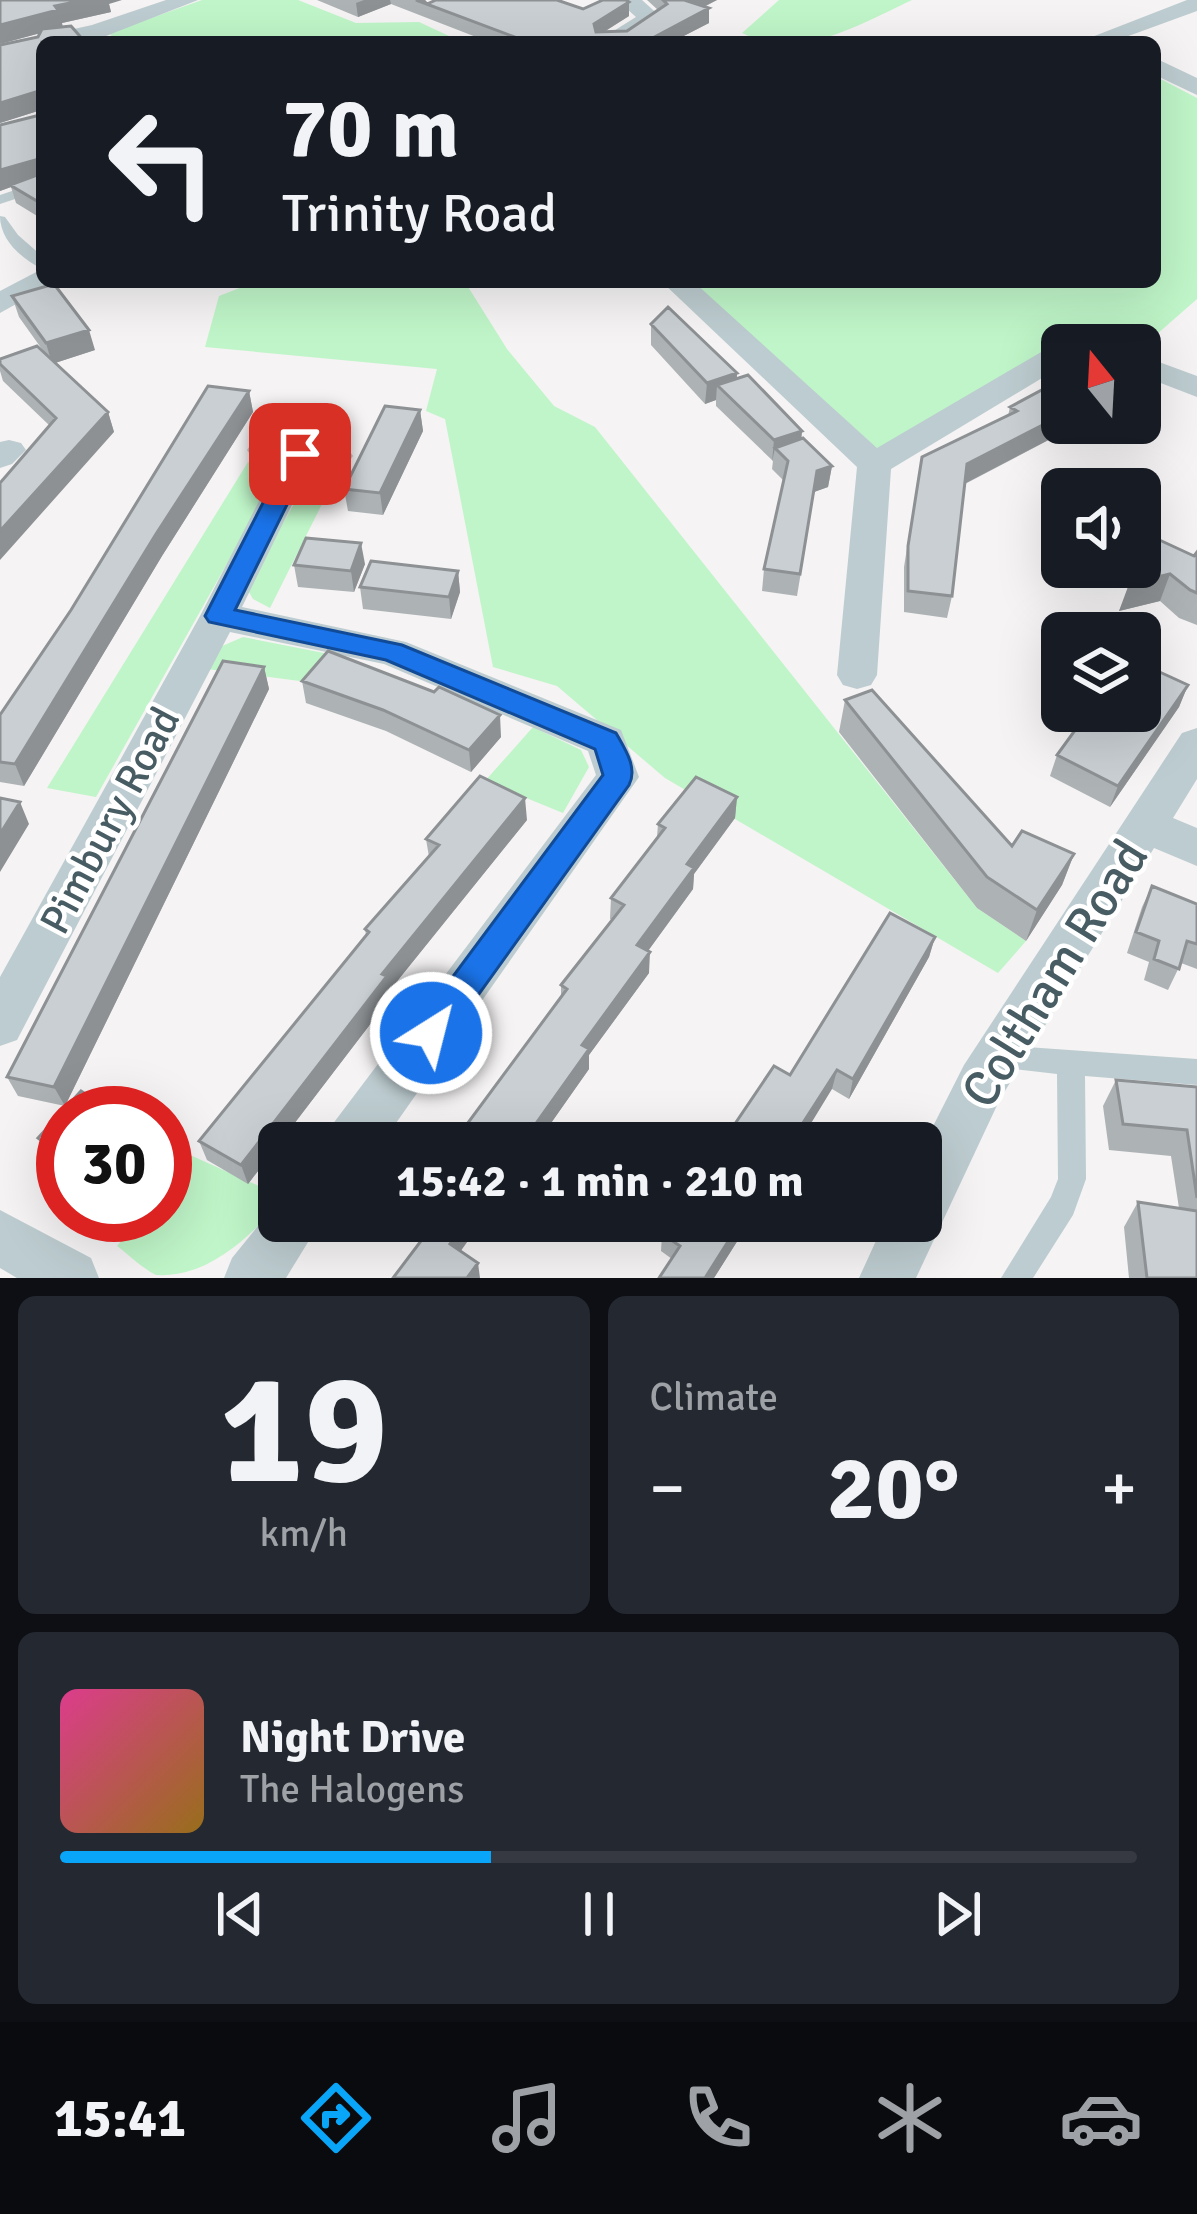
<!DOCTYPE html>
<meta charset="utf-8">
<style>
:root{--surface:#171b24;--page:#242831;--text:#f1f3f6;--muted:#9ea1a6;--line:#363941;--accent:#09a5f8}
body{margin:0;font-family:Signika,sans-serif;background:var(--page);color:var(--text);height:100vh;display:flex;flex-direction:column;font-size:45px;white-space:nowrap}
*{box-sizing:border-box;margin:0}
p{font-size:39px;color:var(--muted)}
.icon{flex:none;width:66px;height:66px;fill:none;stroke:currentColor;stroke-width:2;stroke-linecap:round;stroke-linejoin:round}
.map{position:relative;height:1278px;overflow:hidden}
.side{display:flex;flex-direction:column;gap:18px;padding:18px;background:#0d0f14;flex:1}
.side>*{flex:none}
.top-card{position:absolute;left:36px;top:36px;width:1125px;height:252px;border-radius:18px;box-shadow:0 12px 48px #0002;background:#171b24;color:var(--text);overflow:hidden}
.needle{width:78px;rotate:342deg}
.fabs{position:absolute;left:1041px;top:324px;display:grid;gap:24px}
.fabs a{display:grid;place-items:center;width:120px;height:120px;border-radius:18px;background:var(--surface);box-shadow:0 12px 48px #0002;font-size:60px}
.speed{position:absolute;left:36px;top:1086px;display:flex;gap:24px;font-size:60px;font-weight:700;text-align:center}
.speed>*{display:grid;place-content:center;width:156px;height:156px;border-radius:50%;background:var(--surface);box-shadow:0 12px 48px #0002;line-height:1}
.speed .limit{border:18px solid #d22;background:#fff;color:#111}
.pin{position:absolute;display:grid;place-items:center;width:102px;height:102px;color:#fff;margin:-51px;border-radius:24px;box-shadow:0 6px 18px #0006}
.me{position:absolute;width:132px;margin:-66px;rotate:36deg;stroke-linejoin:round;filter:drop-shadow(0 0 9px #0008)}
.turn{display:flex;align-items:center;gap:42px;height:252px;padding:0 48px;font-size:54px}
.turn .icon{width:156px;height:156px;stroke-width:2.5}
.turn b{display:block;font-size:84px;line-height:102px}
.big{font-size:90px;font-weight:800;line-height:1.1}
.side .tile{flex:1;display:flex;flex-direction:column;justify-content:center;gap:18px;min-width:0;padding:0 42px;border-radius:18px;background:var(--page)}
.side .dial{align-items:center;gap:0}
.dial b{font-size:156px;line-height:1}
.song{display:flex;align-items:center;gap:36px}
.cover{width:144px;height:144px;border-radius:18px;background:linear-gradient(135deg,hsl(330 70% 55%),hsl(40 70% 35%))}
.played{height:12px;border-radius:6px;background:linear-gradient(90deg,var(--accent) 40%,var(--line) 40%)}
.keys{display:flex;justify-content:space-around;direction:ltr}
.heat{display:flex;justify-content:space-between;align-items:center;font-size:66px;direction:ltr}
.side .tiles{flex:1;display:grid;gap:18px;grid-template-columns:1fr 1fr}
.tile:last-child{grid-column:span 2}
.trip{position:absolute;left:258px;top:1122px;width:684px;height:120px;border-radius:18px;background:var(--surface);box-shadow:0 12px 48px #0002;font-weight:800;line-height:120px;text-align:center}
.dock{display:flex;height:192px;justify-content:space-around;align-items:center;background:#090b0e;color:var(--muted)}
.dock .icon{width:84px;height:84px}
.dock .current{color:var(--accent)}
.dock b{font-size:54px;color:var(--text)}
.map>svg:first-child{display:block}
</style>
<div class="map">
<svg width="1197" height="1278" viewBox="0 0 1197 1278">
<rect width="100%" height="100%" fill="#f5f3f3"/>
<path fill="#bff5c8" d="M202 0H298L356 23 419 22 462 42H117L109 33Z
M779 0H912C858 25 802 61 742 33Z
M1155 76 1197 98V299L1140 349V345H1062L879 450 692 282H1155Z
M255 282H465L507 349 554 406 595 427 977 908 1026 941 998 973 665 778 557 686 493 667 445 419 426 411 437 369 205 347 219 296Z
M248 462 268 468 271 485 96 797 47 788Z
M338 472 270 608 253 599 246 587 309 478Z
M243 637 334 655 315 683 207 669 220 647Z
M533 727 581 750 589 767 563 813 485 781Z
M190 1155 279 1195V1204C249 1237 208 1278 156 1275 142 1268 129 1255 117 1246L142 1215H165V1186Z"/>
<g fill="none" stroke-linecap="round" stroke-linejoin="round">
<path fill="#bdccd0" fill-rule="evenodd" d="M42 181V190L0 204V195Z
M0 216 5 217 18 235 42 256V269C21 258 0 240 0 216Z
M999 1045 1197 1059V1085L1085 1076 1086 1179 1073 1215 1033 1278H1001L1051 1197 1058 1179 1057 1074 989 1066 985 1057 989 1048Z"/>
<path fill="#bdccd0" fill-rule="evenodd" d="M166 0H198L106 36 42 42V48L35 42 38 37 92 25Z
M617 0H642L662 18 624 42H596L636 17Z
M1187 0H1197V11L1112 42H1079Z
M1155 58 1197 78V95L1155 75Z
M42 269V282L52 284 0 313V291Z
M662 282H694L877 448 1072 334H1094L1110 345H1062V366L891 469 877 675 871 685 857 689 843 685 837 675 857 467Z
M1140 355 1197 376V397L1140 375Z
M9 440 21 443 26 450 12 464 0 468V442Z
M264 440 348 449 353 456 348 463 312 464 242 607 406 642 621 730 639 777 382 1143H325L332 1125 596 775 588 751 384 664 230 632 17 1040 0 1046V977L200 616 279 462 252 457 247 450 252 443Z
M1197 728V779L1173 818 1197 828V866L1154 848 1000 1099 916 1278H859L885 1221H921V1150L964 1065 1182 733Z
M279 1200V1221H321L286 1278H224L232 1258Z
M0 1210 91 1258 99 1278H17L0 1268Z"/>
</g>
<path fill="#adb2b5" d="M317 0H423L427 4 583 9 629 2V16L604 32 627 31 658 10 647 0H717L704 7 709 8V23L672 42H489L391 4 358 17Z
M109 4 111 12 62 23 42 42V219L16 203 11 187 0 191V125L40 115 41 110 0 123V45L38 37 40 33 0 44Z
M12 296 95 350 55 363 108 412 114 432 50 426 3 381 0 371V359L44 352 19 317Z
M651 324 737 373V379L802 431 801 439 832 466 828 487 814 492 797 596 762 591 764 569 784 481 772 469 773 461 716 406V400L705 404 651 345Z
M249 391 253 412 162 556 24 786 0 782V715Z
M1010 407 1062 423H1081L965 484 952 596 947 618 904 612V567L918 478 1008 416Z
M420 410 423 431 383 515 348 511 344 489Z
M1140 531 1194 556 1197 552V625L1179 618 1160 601 1119 611 1134 578 1121 567H1140Z
M365 564 354 592 298 587 294 565Z
M458 571 460 592 451 619 363 609 360 587Z
M264 667 269 689 65 1106 18 1096 7 1077Z
M302 681 501 737 471 772 386 731 306 703Z
M1188 685 1179 707 1110 807 1050 776 1057 755Z
M845 700 1012 846 1074 854 1062 885 1026 941 977 908 839 732Z
M737 797 735 818 694 874 693 889 648 951 649 973 589 1055V1069L537 1143H453L561 998V985L612 920 610 919 611 898 657 837 658 824Z
M527 820 390 990 391 997 248 1184 207 1160 199 1141 366 935 365 929 429 857 426 839Z
M1152 886 1197 904V969L1181 963 1168 990 1144 980 1149 962 1127 953 1142 907Z
M935 937 929 957 849 1099 832 1089 790 1075Z
M1116 1080 1197 1087V1278H1129L1124 1227 1138 1202 1179 1208 1171 1156 1109 1150 1103 1106Z
M63 1113V1167L49 1157 38 1138Z
M670 1221H750L714 1278H659L672 1259 661 1251 662 1234Z"/>
<path fill="#8d9194" d="M85 0H122L109 4 111 12 62 23 63 27 0 44V25L55 6Z
M364 0H390L391 4 358 17 356 3Z
M689 0H717L687 15Z
M629 2V16L594 38V24Z
M709 8V23L672 42H645Z
M36 92 41 110 0 123V103Z
M39 159 42 178 10 185 11 187 0 191V170Z
M89 330 95 350 52 364 46 343Z
M737 373 736 394 717 385 716 400 705 404 707 383Z
M249 391 253 412 162 556 24 786 15 764 156 534Z
M420 410 423 431 383 515 380 493Z
M108 412 114 432 0 560V531Z
M1062 415V423H1081L962 485 967 464Z
M802 431 800 452 775 448 772 462 774 440Z
M832 466 828 487 814 492 797 596 817 471Z
M361 543 365 564 354 592 351 571Z
M458 571 460 592 451 619 449 597Z
M1170 574 1160 601 1119 611 1129 584Z
M264 667 269 689 65 1106 54 1087Z
M1188 685 1179 707 1110 807 1118 786Z
M500 715 501 737 471 772 469 750Z
M737 797 735 818 694 874 693 889 637 966V945L687 864Z
M525 798 527 820 390 990 391 997 248 1184 241 1165 382 974Z
M20 802 29 824 0 872V834Z
M1074 854 1062 885 1026 941 1037 910Z
M935 937 929 957 849 1099 853 1079Z
M650 952 649 973 589 1055V1069L537 1143H522L582 1045Z
M837 1070 832 1089 799 1143H790Z
M171 1151 179 1169 165 1186V1157Z
M467 1221H482L453 1262 450 1244Z
M741 1221H750L714 1278H705Z
M478 1263 480 1278H467Z"/>
<path fill="#c9cfd3" stroke="#8d9194" stroke-width="3" d="M0 0H85L55 6 58 10 0 25Z
M416 0H423L427 4 436 0H557L583 9 603 0H626L629 2 594 24 596 32 627 31 667 4 663 0H689L687 1 709 8 645 42H528Z
M71 26 85 42H42V204L10 185 40 174 39 159 0 170V125L40 115 42 96 36 92 0 103V45L38 37 42 29Z
M54 284 89 330 46 343 12 296Z
M668 307 737 373 707 383 651 324Z
M37 346 108 412 0 531V483L56 418 0 364V359Z
M748 375 802 431 774 440 717 385Z
M1051 385 1060 391 1062 390V415L967 464 952 596 908 591V546L922 457 1017 411 1010 407Z
M208 386 249 391 156 534 15 764 0 762V715L71 610Z
M385 406 420 410 380 493 344 489Z
M803 438 832 466 817 471 800 574 764 569 788 461 775 448Z
M1140 531 1194 556 1197 552V593L1190 590 1170 574 1129 584 1151 558 1140 548Z
M306 538 361 543 351 571 294 565Z
M371 561 458 571 449 597 360 587Z
M328 651 434 692 439 687 500 715 469 750 383 710 302 681Z
M223 661 264 667 54 1087 7 1077Z
M1140 663 1188 685 1118 786 1057 755 1089 711H1140Z
M872 690 1012 846 1022 831 1074 854 1037 910 987 877 845 700Z
M480 776 525 798 382 974 387 976 241 1165 199 1141 369 932 365 929 439 845 426 839Z
M696 777 737 797 687 864 694 868 637 945 650 952 582 1045 589 1049 522 1143H453L567 989 561 985 624 905 611 898 665 828 658 824Z
M0 798 20 802 0 834Z
M1152 886 1197 904V944L1187 941 1179 969 1154 959 1159 941 1136 932Z
M890 913 935 937 853 1079 837 1070 790 1143H722L774 1066 790 1075Z
M1116 1080 1197 1087V1198L1187 1130 1123 1124Z
M81 1091 114 1113H63V1156L38 1138Z
M1138 1202 1197 1211V1278H1147Z
M436 1221H467L450 1244 478 1263 467 1278H393Z
M670 1221H741L705 1278H659L680 1246 662 1234Z"/>
<path fill="#1a73e8" stroke="#114b97" stroke-width="3" d="M300 447 312 454 235 610 402 645 616 733C625 749 638 768 629 785L443 1044 431 1049 419 1044 413 1033 419 1022 603 775 595 749 386 660 209 622 205 616 288 454Z"/>
<g text-anchor="middle" stroke-width="9" stroke-linejoin="round" paint-order="stroke">
<g font-size="42" fill="#485c63" stroke="#fff">
<text transform="translate(109 820) rotate(-62)" y="15">Pimbury Road</text>
</g>
<g font-size="51" fill="#485c63" stroke="#fff">
<text transform="translate(1054 973) rotate(-58)" y="18">Coltham Road</text>
</g>
</g>
</svg>
<div class="fabs">
<a><svg class="needle" viewBox="-14 -14 28 28"><path d="M0-13l5 13h-10z" fill="#e53935"/><path d="M0 13l5-13h-10z" fill="#9ea1a6"/></svg></a>
<a><svg class="icon" aria-label="sound" viewBox="0 0 24 24"><path d="M4 9h4l5-4v14l-5-4H4zM17 9q2 3 0 6"/></svg></a>
<a><svg class="icon" aria-label="layers" viewBox="0 0 24 24"><path d="M12 4l9 5-9 5-9-5zM3 14l9 5 9-5"/></svg></a>
</div>
<div class="speed"><div class="limit">30</div></div>
<div class="pin" style="left:300px;top:454px;background:#d93025"><svg class="icon" aria-label="arrive" viewBox="0 0 24 24"><path d="M6 21V4h12l-3 4 3 4H6"/></svg></div>
<svg class="me" style="left:431px;top:1033px" viewBox="-20 -20 40 40"><circle r="17" fill="#1a73e8" stroke="#fff" stroke-width="3"/><path d="M0-11L8 9 0 5-8 9z" fill="#fff"/></svg>
<div class="trip">15:42 · 1 min · 210 m</div>
<div class="top-card">
<div class="turn"><svg class="icon" aria-label="left" viewBox="0 0 24 24"><path d="M17 20v-9H6M10 6l-5 5 5 5"/></svg><div><b>70 m</b>Trinity Road</div></div>
</div>
</div>
<section class="side">
<div class="tiles">
<div class="tile dial"><b>19</b><p>km/h</p></div>
<div class="tile"><p>Climate</p>
<div class="heat"><a>−</a><b class="big">20°</b><a>+</a></div>
</div>
<div class="tile">
<div class="song"><i class="cover"></i><div><b>Night Drive</b><p>The Halogens</p></div></div>
<div class="played"></div>
<div class="keys"><svg class="icon" aria-label="previous" viewBox="0 0 24 24"><path d="M18 5L8 12l10 7zM5 5v14"/></svg><svg class="icon" aria-label="pause" viewBox="0 0 24 24"><path d="M8 5v14M16 5v14"/></svg><svg class="icon" aria-label="next" viewBox="0 0 24 24"><path d="M6 5l10 7-10 7zM19 5v14"/></svg></div>
</div>
</div>
</section>
<nav class="dock">
<b>15:41</b>
<svg class="icon current" aria-label="directions" viewBox="0 0 24 24"><path d="M12 3l9 9-9 9-9-9zM9 14v-3h6M13 9l2 2-2 2"/></svg>
<svg class="icon" aria-label="music" viewBox="0 0 24 24"><path d="M9 18V5l10-2v13"/><circle cx="6" cy="18" r="3"/><circle cx="16" cy="16" r="3"/></svg>
<svg class="icon" aria-label="phone" viewBox="0 0 24 24"><path d="M5 4h4l2 5-3 2q2 4 5 5l2-3 5 2v4C11 20 4 13 5 4z"/></svg>
<svg class="icon" aria-label="climate" viewBox="0 0 24 24"><path d="M12 3v18M4 7l16 10M4 17L20 7"/></svg>
<svg class="icon" aria-label="car" viewBox="0 0 24 24"><path d="M5 17H2v-5l4-1 3-4h7l3 4 3 1v5h-3M9 17h6M6 11h13"/><circle cx="7" cy="17" r="2"/><circle cx="17" cy="17" r="2"/></svg>
</nav>
